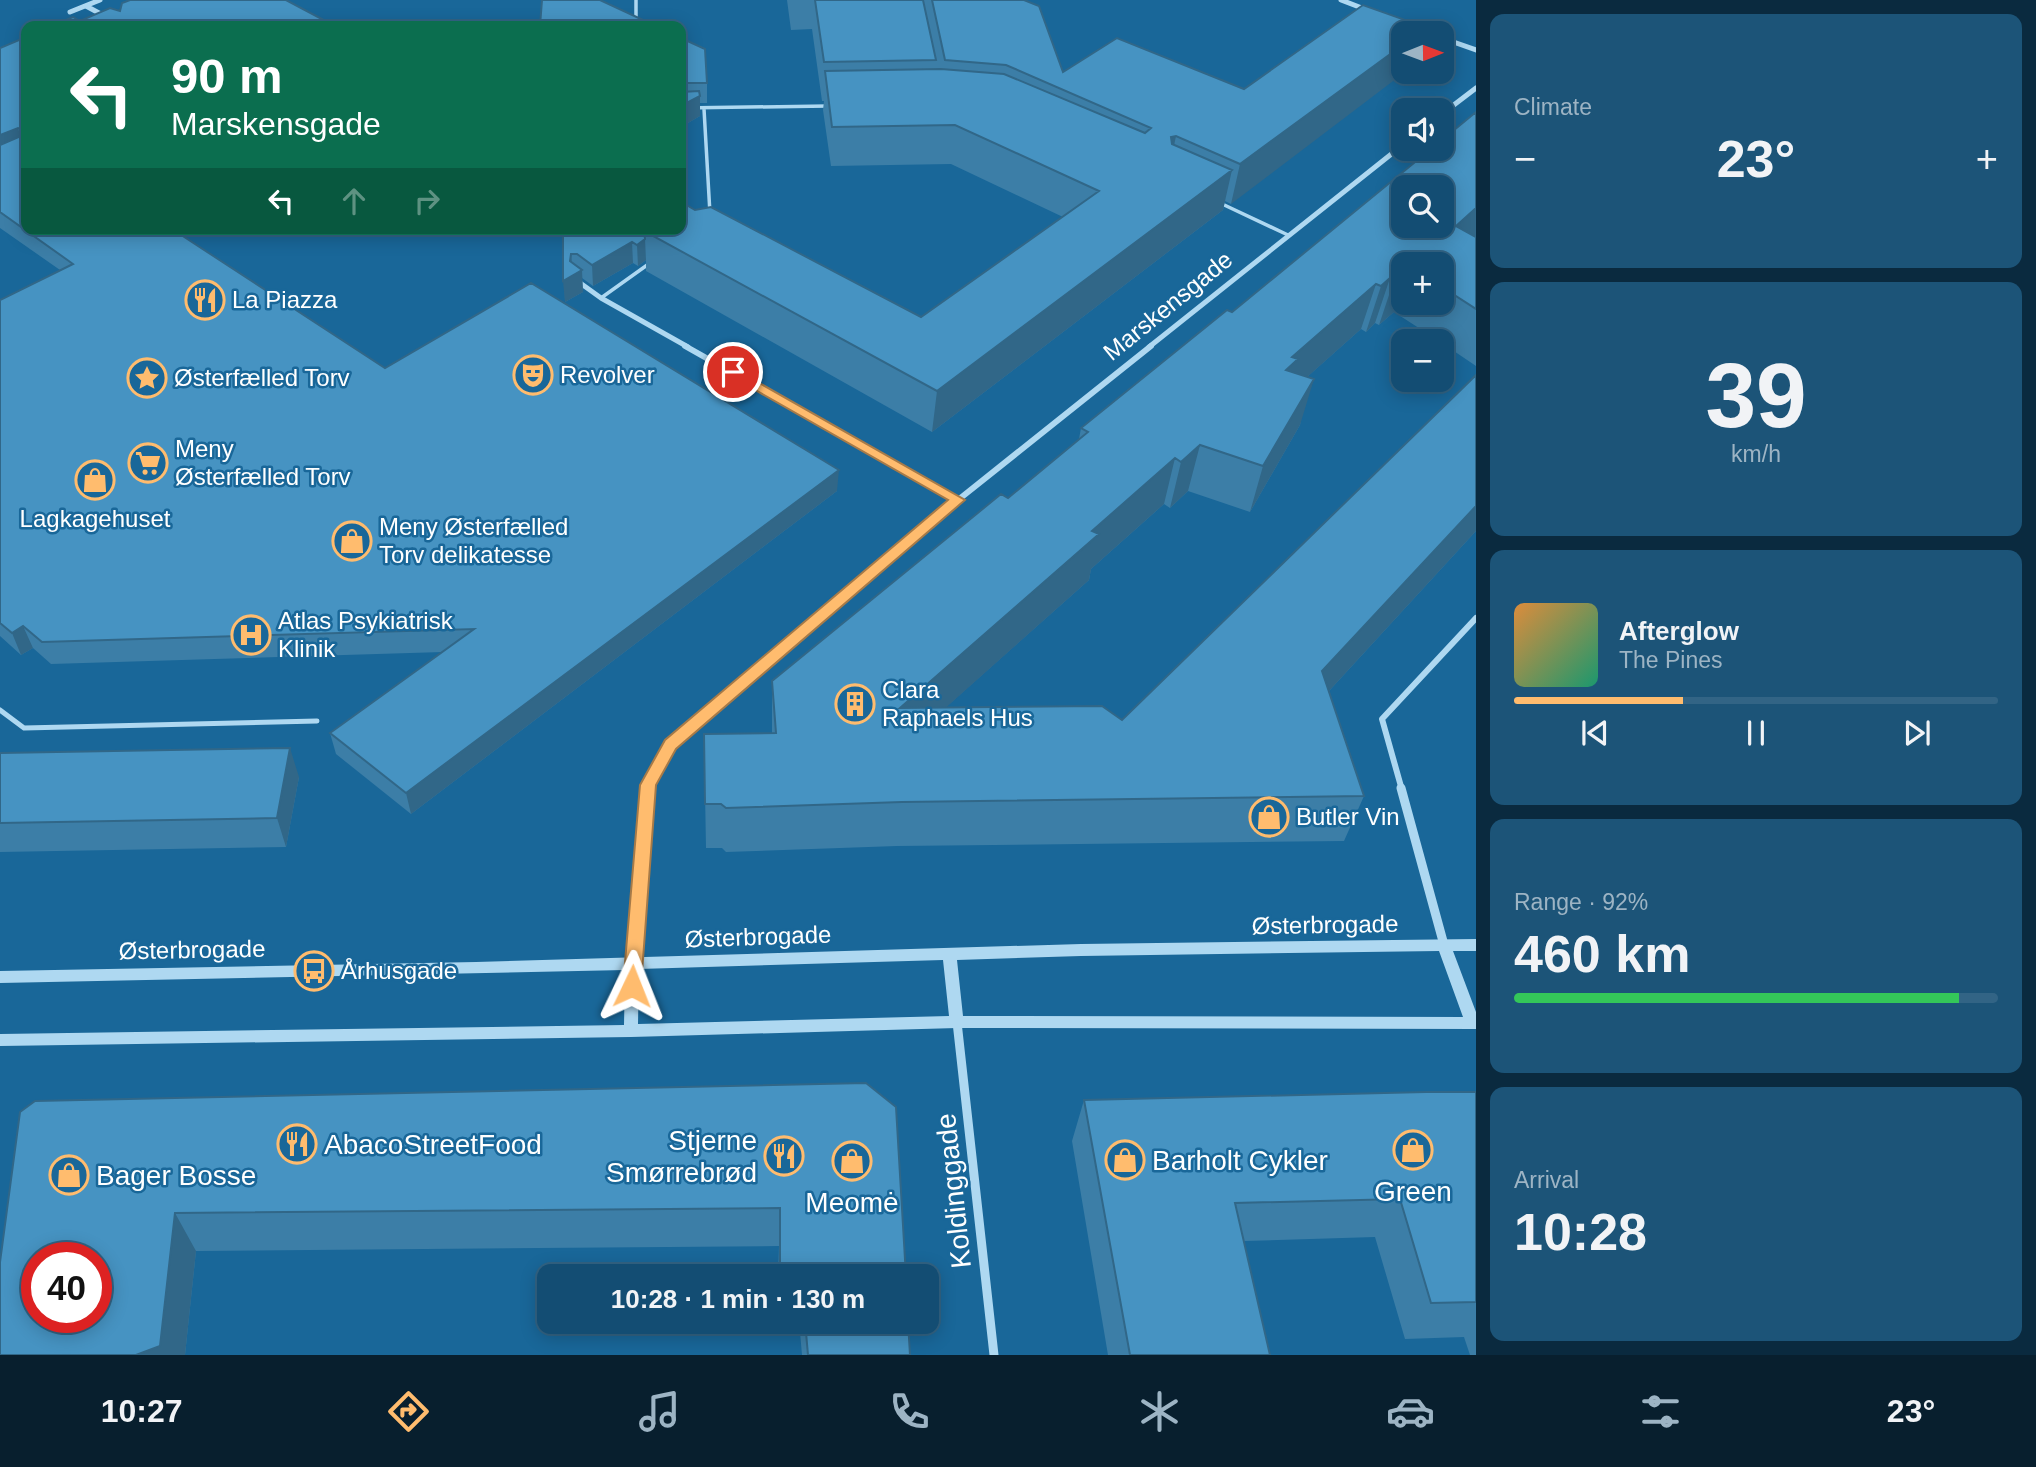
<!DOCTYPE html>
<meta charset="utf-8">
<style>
:root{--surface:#134d73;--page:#1c5478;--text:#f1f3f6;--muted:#9db4c4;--line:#326485;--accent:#ffbc6e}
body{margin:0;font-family:Helvetica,sans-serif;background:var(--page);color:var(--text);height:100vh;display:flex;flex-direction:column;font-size:26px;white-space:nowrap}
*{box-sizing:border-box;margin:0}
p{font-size:23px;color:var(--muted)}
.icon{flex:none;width:38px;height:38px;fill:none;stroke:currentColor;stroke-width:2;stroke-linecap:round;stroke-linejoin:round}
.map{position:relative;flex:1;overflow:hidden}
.details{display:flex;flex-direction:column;gap:14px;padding:14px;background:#0a2a3f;width:560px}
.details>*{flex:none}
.banner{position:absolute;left:21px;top:21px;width:665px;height:214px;border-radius:14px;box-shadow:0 4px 18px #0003,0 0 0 2px var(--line);background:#0b6e4f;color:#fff;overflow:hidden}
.needle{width:46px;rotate:89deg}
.controls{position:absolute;left:1391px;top:21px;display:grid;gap:14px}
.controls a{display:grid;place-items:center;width:63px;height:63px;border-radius:14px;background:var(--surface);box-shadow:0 4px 18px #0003,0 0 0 2px var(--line);font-size:35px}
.speed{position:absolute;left:21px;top:1242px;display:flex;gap:14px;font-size:35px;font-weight:700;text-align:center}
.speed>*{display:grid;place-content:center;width:91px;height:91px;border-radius:50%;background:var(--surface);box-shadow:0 4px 18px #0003,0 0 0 2px var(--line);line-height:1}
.speed .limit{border:10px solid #d22;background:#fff;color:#111}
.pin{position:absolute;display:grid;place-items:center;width:60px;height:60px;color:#fff;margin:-30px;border:4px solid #fff;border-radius:50%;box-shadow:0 2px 7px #0007}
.me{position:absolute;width:77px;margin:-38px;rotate:2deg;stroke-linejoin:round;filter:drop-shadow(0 0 5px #0008)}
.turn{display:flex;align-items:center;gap:24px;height:147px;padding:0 35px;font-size:32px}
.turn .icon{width:91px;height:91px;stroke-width:2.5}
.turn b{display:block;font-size:49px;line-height:60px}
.lanes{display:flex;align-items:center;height:66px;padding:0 35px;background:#0003;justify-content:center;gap:35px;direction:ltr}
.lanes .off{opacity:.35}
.big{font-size:52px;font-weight:700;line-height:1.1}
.details .widget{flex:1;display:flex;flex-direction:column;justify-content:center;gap:10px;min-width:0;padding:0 24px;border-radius:14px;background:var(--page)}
.details .dial{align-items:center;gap:0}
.dial b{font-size:91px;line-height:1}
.song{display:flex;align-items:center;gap:21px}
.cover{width:84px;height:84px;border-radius:10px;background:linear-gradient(135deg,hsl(30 70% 55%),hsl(160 70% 35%))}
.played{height:7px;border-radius:4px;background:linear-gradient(90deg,var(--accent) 35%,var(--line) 35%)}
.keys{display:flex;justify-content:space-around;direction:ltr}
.heat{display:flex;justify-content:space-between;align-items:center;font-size:38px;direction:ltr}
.charge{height:10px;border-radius:5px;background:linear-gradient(90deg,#34c759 92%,var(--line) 0)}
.trip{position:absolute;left:537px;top:1264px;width:402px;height:70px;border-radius:14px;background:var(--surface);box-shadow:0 4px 18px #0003,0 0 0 2px var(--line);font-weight:700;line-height:70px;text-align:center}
.tabs{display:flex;height:112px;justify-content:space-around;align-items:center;background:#081f2e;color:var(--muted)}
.tabs .icon{width:49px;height:49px}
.tabs .current{color:var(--accent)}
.tabs b{font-size:32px;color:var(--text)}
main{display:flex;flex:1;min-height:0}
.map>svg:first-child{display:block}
</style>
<main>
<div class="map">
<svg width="1476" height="1355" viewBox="0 0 1476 1355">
<rect width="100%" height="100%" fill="#196799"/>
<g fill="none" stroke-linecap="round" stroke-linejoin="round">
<path stroke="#aed8f1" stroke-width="3.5" d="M636 0V26
M681 108 828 106
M704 109 710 214
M1220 203 1288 235
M171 229 184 237
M601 298 650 263"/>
<path stroke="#aed8f1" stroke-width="5" d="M0 710 24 728 317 721"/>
<path stroke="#aed8f1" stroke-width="5" d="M1341 0 1367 10
M86 6 123 26
M70 12 100 0
M1418 28 1431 33
M1442 38 1476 50
M1442 114 1476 88
M576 280 601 298 688 347
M1149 347 1404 144"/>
<path stroke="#aed8f1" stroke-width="6" d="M685 346 958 500
M648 790 670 745 958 500 1151 346
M1402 790 1382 719 1476 618"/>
<path stroke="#aed8f1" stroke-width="9" d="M1401 788 1444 945
M632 964 648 788
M957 1022 994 1355"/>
<path fill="#aed8f1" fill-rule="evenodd" d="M1476 939V951H1453L1476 1012V1029L957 1028 631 1037 0 1046V1034L624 1025 625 970 0 983V971L476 962 1081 944ZM1439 951 1463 1017 963 1016 957 960 1081 956ZM943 960 949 1016 638 1024 639 969Z"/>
</g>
<path fill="#3c7ea7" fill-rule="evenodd" d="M787 0H1024L1063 72 1244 89 1363 5 1231 204 1225 201 1223 210 932 432 646 271V260L638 266 633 263 593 286 582 278 583 292 565 302 563 229 695 210 921 317 1063 217 951 164 831 166 823 110 824 101H822L812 29 791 30Z
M26 37V229H174L175 231 385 368 837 491 411 814 336 754 330 733 443 652 51 664 33 648 21 655 0 636V300L60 270 0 228V48Z
M681 38 707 83V103H700V116L681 127Z
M1476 112V366L1442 343V341H1439L1394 312 1379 325 1375 323 1366 332 1361 329 1307 377 1300 425 1250 512 1188 491 1170 508 1164 504 1091 569 1089 580 946 707 1122 720 1476 375V531L1329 691 1364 796 1344 841 897 846 726 852 722 848H706L704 734 772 733V681L1008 498 1079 439 1081 428 1232 312ZM1404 264H1442V303H1404Z
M0 753 299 777 286 847 0 852Z
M866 1083 906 1276H778L779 1246 196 1251 185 1355H0L20 1112Z
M1476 1092V1355H1470L1464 1337 1405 1339 1375 1237 1244 1241 1270 1355H1108L1072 1141 1084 1100Z
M799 1321H908L910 1355H802Z"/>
<path fill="#316788" d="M1404 44V72H1405L1231 204 1240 164Z
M700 96V116L681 127V106Z
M18 128 25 149 0 159V135Z
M1176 136 1168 175 1171 137Z
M1232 170 1223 210 932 432 937 391Z
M1476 208V238L1456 226Z
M185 229H193L186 233Z
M645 239 646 260 638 266 637 245Z
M632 242 633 263 593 286 592 265Z
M571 254 573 275 582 270 583 292 565 302 563 281Z
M1404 272V284L1394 312 1379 325 1394 280Z
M1390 278 1375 323 1366 332 1381 286Z
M1376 284 1361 329 1287 395 1286 370 1292 357Z
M1314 379 1300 425 1250 512 1263 466Z
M1200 445 1188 491 1170 508 1181 462Z
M1175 458 1164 504 1091 569 1089 580 895 753 900 708 1092 531Z
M839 470 837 491 411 814 406 793Z
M1476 506V531L1306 716 1322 671Z
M23 626 33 648 21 655 12 633Z
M290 748 299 777 286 847 277 818Z
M175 1213 196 1251 185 1355H136Z"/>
<path fill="#4693c2" stroke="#316788" stroke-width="2" fill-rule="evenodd" d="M130 0H286L335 26H51L73 17 80 21 110 8 120 11 122 3Z
M542 0H600L656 26H540Z
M815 0H923L936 60 824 62Z
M932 0H1024L1039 6 1063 72 1117 38 1244 89 1363 5 1425 27 1417 33H1404V44L1240 164 1176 136 1171 137 1172 144 1232 170 937 391 644 231 646 229H681V205L683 203 695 210 711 207 921 317 1099 191 955 125 832 127 825 71 941 69 1004 74 1145 133 1151 128 1006 65 945 60Z
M26 37V229H172L385 368 531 283 839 470 406 793 330 733 474 629 42 642 23 626 12 633 0 623V300L73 264 0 212V145L21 136 23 130 18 128 0 135V48Z
M681 38 705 49 707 83H681Z
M699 91 700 96 681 106V92Z
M1476 112V208L1456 226 1476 237V309L1442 287V264H1404V272L1394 280 1390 278 1381 286 1376 284 1292 357 1298 359 1286 370 1314 379 1263 466 1200 445 1181 462 1175 458 1092 531 1099 534 900 708 1102 706 1122 720 1476 375V506L1322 671 1364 796 902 802 726 808 721 804H705L704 734 776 733 772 681 1001 494 1008 498 1088 432 1081 428 1227 310 1232 312 1431 149H1442V140ZM1404 187H1442V226H1404Z
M563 229H646L644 231 645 239 637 245 632 242 592 265 577 254H571L570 261 582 270 563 281Z
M290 748 277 818 0 823V753Z
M866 1083 896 1107 906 1276H800L799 1268 780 1263V1208L175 1213 160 1346 136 1355H0V1262L20 1112 35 1101ZM37 1258H96V1318H37Z
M1426 1092H1476V1302L1431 1303 1400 1199 1235 1203 1270 1355H1130L1084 1100Z
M805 1321H908L910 1355H808Z"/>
<path fill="#ffbc6e" stroke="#a67a48" stroke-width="2" d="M733 368 965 500 676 749 656 785 641 986 638 992H625L623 986 640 785 665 740 948 500 729 375V369Z"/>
<defs>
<g id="restaurant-ring" transform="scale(2.0125)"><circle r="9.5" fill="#196799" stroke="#ffbc6e" stroke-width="1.5"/><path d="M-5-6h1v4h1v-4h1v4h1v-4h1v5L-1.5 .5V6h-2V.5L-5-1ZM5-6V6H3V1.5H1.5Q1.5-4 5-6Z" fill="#ffbc6e"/></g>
<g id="theatre-ring" transform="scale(2.0125)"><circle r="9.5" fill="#196799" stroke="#ffbc6e" stroke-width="1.5"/><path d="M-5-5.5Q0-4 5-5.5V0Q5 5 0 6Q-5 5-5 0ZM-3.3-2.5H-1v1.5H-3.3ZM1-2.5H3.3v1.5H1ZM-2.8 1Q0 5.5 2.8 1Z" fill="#ffbc6e"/></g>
<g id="sight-ring" transform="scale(2.0125)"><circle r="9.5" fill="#196799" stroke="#ffbc6e" stroke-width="1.5"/><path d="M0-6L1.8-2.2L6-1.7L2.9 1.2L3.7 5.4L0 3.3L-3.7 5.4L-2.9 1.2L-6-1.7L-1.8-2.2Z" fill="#ffbc6e"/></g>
<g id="supermarket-ring" transform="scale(2.0125)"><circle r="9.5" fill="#196799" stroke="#ffbc6e" stroke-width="1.5"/><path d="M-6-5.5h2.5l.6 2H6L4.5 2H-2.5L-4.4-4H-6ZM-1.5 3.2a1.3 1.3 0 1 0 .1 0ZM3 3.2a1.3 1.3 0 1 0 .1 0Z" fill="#ffbc6e"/></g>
<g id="shop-ring" transform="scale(2.0125)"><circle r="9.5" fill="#196799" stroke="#ffbc6e" stroke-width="1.5"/><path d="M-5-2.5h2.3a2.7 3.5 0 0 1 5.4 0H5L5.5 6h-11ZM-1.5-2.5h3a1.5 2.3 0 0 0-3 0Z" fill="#ffbc6e"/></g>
<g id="hospital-ring" transform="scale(2.0125)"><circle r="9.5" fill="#196799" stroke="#ffbc6e" stroke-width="1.5"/><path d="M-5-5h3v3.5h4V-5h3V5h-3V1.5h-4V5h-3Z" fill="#ffbc6e"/></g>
<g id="building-ring" transform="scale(2.0125)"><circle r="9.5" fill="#196799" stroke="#ffbc6e" stroke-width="1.5"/><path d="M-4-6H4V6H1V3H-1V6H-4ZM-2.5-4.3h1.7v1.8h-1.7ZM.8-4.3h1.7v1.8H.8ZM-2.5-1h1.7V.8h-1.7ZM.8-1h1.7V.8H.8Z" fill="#ffbc6e"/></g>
<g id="bus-ring" transform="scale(2.0125)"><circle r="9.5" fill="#196799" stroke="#ffbc6e" stroke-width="1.5"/><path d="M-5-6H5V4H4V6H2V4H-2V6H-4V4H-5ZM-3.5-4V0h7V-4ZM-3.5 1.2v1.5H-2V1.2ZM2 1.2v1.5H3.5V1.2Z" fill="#ffbc6e"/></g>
</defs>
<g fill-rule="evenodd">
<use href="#restaurant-ring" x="205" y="300"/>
<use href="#theatre-ring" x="533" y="375"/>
<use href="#sight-ring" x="147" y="378"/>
<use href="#supermarket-ring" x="148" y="463"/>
<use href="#shop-ring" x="95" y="480"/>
<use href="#shop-ring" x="352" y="541"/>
<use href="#hospital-ring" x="251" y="635"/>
<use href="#building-ring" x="855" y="704"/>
<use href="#shop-ring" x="1269" y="817"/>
<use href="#bus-ring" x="314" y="971"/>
<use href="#restaurant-ring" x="297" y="1144"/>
<use href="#shop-ring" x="1413" y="1150"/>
<use href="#restaurant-ring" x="784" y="1156"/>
<use href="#shop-ring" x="1125" y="1160"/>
<use href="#shop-ring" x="852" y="1161"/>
<use href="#shop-ring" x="69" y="1175"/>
</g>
<g text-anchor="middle" stroke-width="5" stroke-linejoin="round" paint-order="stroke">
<g font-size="24" fill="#fff" stroke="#196799" text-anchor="start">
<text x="232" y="308">La Piazza</text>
<text x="560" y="383">Revolver</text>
<text x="174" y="386">Østerfælled Torv</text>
<text x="175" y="457">Meny<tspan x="175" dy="28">Østerfælled Torv</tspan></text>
<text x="95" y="527" text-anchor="middle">Lagkagehuset</text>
<text x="379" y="535">Meny Østerfælled<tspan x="379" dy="28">Torv delikatesse</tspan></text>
<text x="278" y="629">Atlas Psykiatrisk<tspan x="278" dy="28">Klinik</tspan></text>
<text x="882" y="698">Clara<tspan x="882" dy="28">Raphaels Hus</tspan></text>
<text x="1296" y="825">Butler Vin</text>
<text x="341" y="979">Århusgade</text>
</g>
<g font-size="24" fill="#fff" stroke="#196799">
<text transform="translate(1168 306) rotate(-39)" y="8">Marskensgade</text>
<text transform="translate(1325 925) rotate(-1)" y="8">Østerbrogade</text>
<text transform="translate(758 937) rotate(-2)" y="8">Østerbrogade</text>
<text transform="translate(192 950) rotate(-1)" y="8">Østerbrogade</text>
</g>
<g font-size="28" fill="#fff" stroke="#196799" text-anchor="start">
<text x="757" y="1150" text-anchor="end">Stjerne<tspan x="757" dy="32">Smørrebrød</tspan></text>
<text x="324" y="1154">AbacoStreetFood</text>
<text x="1152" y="1170">Barholt Cykler</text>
<text x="96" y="1185">Bager Bosse</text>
<text x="1413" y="1201" text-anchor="middle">Green</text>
<text x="852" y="1212" text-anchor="middle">Meomė</text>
</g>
<g font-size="28" fill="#fff" stroke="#196799">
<text transform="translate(953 1191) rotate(-96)" y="10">Koldinggade</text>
</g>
</g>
</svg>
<div class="controls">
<a><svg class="needle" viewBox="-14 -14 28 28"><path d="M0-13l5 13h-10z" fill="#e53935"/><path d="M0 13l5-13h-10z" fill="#9db4c4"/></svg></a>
<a><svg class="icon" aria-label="sound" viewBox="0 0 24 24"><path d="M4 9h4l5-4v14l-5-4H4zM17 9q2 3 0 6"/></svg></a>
<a><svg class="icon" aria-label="search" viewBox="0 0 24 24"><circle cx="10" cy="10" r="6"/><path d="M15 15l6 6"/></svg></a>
<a>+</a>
<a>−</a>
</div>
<div class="speed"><div class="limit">40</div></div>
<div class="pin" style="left:733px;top:372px;background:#d93025"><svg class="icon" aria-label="arrive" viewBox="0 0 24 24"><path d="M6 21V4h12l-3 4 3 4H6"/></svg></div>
<svg class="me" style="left:632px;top:986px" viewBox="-20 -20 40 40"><path d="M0-17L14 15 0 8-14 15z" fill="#ffbc6e" stroke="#fff" stroke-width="4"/></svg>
<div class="trip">10:28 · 1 min · 130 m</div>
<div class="banner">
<div class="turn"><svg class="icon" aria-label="left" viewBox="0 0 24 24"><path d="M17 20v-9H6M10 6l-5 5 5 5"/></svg><div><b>90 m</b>Marskensgade</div></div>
<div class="lanes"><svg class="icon" aria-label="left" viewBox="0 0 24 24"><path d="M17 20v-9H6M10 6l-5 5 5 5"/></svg><svg class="icon off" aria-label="ahead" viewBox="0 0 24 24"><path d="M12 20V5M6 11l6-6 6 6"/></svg><svg class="icon off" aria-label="right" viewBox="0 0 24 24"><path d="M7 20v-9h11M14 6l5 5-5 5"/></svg></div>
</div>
</div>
<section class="details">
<div class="widget"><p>Climate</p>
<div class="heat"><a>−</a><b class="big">23°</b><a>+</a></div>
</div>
<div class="widget dial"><b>39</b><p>km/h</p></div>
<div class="widget">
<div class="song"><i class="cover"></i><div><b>Afterglow</b><p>The Pines</p></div></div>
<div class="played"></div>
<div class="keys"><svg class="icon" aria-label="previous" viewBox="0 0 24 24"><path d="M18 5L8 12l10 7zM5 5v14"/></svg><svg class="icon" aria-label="pause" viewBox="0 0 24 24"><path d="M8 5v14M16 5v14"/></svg><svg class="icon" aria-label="next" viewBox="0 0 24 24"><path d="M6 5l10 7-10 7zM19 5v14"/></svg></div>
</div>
<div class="widget"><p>Range · 92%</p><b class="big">460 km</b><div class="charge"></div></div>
<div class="widget"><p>Arrival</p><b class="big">10:28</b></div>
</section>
</main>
<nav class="tabs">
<b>10:27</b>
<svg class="icon current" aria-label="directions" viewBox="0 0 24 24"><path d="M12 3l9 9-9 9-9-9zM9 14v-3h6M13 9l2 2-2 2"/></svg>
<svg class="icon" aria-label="music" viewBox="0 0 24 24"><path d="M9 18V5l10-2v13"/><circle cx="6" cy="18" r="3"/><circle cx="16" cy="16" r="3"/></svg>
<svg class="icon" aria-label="phone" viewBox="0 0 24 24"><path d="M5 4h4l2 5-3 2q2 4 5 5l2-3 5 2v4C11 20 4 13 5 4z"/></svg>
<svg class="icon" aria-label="climate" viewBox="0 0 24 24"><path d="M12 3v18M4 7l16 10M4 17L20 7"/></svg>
<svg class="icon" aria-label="car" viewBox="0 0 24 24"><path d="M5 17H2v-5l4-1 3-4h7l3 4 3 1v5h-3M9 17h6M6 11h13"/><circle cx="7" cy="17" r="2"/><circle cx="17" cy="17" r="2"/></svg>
<svg class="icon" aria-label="filters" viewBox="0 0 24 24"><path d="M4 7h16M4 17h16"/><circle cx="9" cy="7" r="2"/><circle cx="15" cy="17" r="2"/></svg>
<b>23°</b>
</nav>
